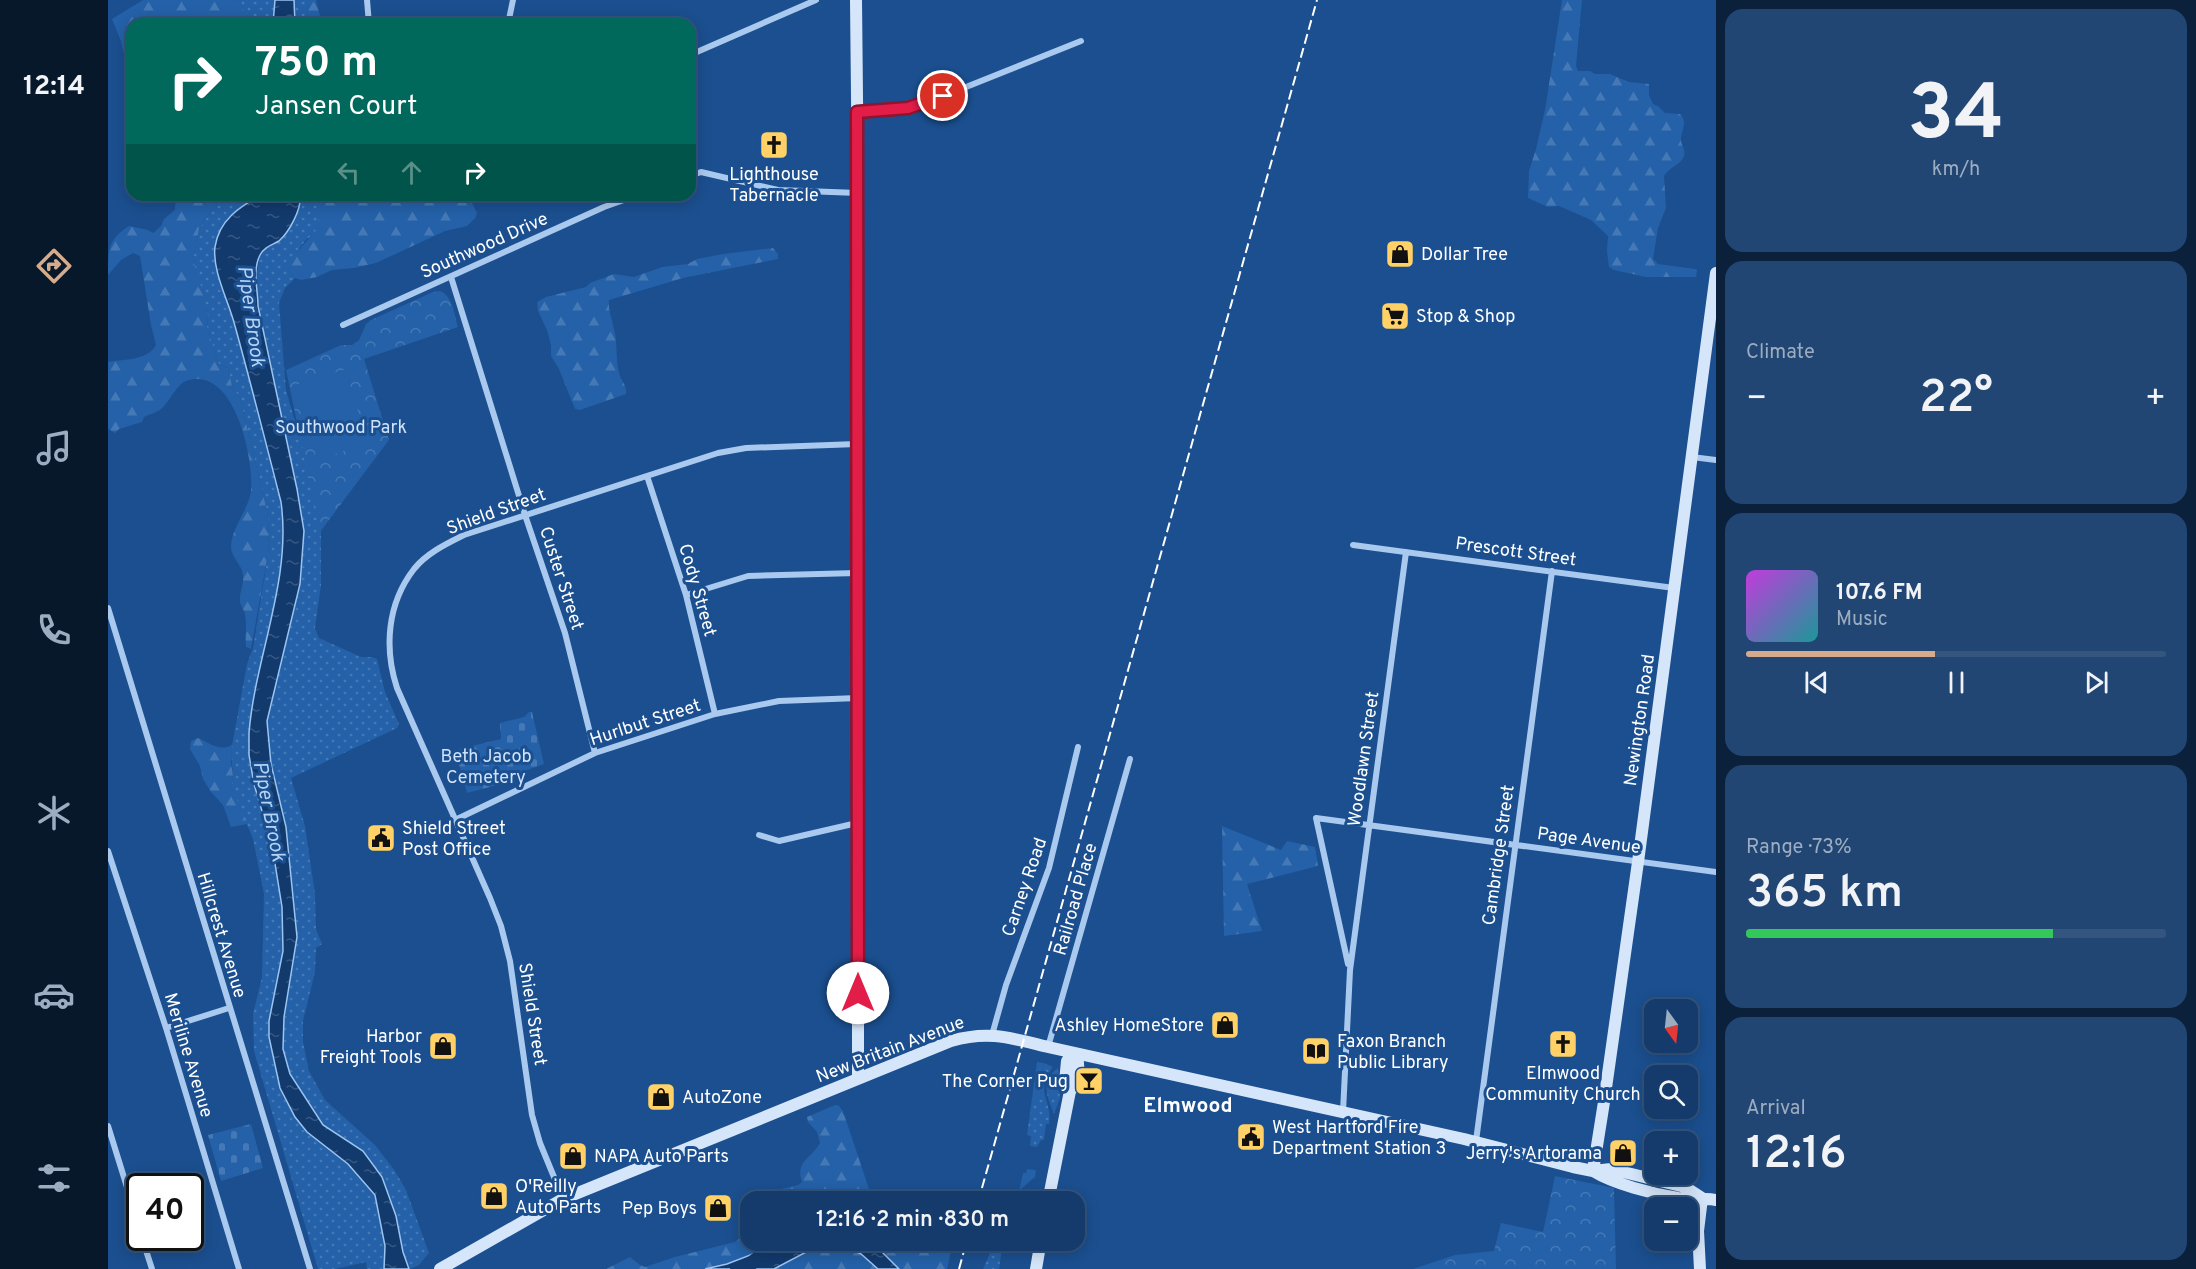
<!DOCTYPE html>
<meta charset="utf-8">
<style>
:root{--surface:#143b6b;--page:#214673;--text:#f1f3f6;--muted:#9dadc1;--line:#33557e;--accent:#d6ab8b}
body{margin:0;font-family:Overpass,sans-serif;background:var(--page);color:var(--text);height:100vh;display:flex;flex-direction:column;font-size:22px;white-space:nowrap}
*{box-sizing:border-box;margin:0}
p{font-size:20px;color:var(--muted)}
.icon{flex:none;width:33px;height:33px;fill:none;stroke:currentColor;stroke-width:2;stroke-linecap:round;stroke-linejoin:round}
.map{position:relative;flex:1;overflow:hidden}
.drawer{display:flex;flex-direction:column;gap:9px;padding:9px;background:#0b203b;width:480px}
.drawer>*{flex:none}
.banner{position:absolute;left:18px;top:18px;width:570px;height:183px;border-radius:18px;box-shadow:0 3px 15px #0003,0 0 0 2px var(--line);background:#00695c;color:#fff;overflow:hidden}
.needle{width:39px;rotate:165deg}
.controls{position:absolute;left:1536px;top:999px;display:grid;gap:12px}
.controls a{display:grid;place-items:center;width:54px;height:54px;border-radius:12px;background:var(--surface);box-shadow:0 3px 15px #0003,0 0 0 2px var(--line);font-size:30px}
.speed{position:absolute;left:18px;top:1173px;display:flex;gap:12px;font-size:30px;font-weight:700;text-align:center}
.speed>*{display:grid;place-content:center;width:78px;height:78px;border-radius:50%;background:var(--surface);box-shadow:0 3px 15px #0003,0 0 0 2px var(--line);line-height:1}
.speed .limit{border:3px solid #111;border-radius:9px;background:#fff;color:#111}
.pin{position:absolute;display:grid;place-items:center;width:51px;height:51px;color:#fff;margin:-26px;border:3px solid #fff;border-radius:50%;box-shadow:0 2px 6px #0007}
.me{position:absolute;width:66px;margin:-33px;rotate:0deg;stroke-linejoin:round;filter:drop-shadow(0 0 4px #0008)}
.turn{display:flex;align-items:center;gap:21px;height:126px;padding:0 30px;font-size:27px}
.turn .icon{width:78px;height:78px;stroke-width:2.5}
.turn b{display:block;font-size:42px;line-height:51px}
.lanes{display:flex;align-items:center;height:57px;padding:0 30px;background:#0003;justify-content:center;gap:30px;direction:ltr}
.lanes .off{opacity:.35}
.big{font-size:45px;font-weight:600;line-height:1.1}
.drawer .card{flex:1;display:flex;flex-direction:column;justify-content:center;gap:9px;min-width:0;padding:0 21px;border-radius:18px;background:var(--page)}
.drawer .dial{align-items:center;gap:0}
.dial b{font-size:78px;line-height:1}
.song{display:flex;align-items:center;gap:18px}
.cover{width:72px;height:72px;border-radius:9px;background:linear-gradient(135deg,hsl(290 70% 55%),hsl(180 70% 35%))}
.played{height:6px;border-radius:3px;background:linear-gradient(90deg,var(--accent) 45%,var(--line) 45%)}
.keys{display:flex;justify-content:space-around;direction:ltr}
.heat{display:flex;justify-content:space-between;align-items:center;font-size:33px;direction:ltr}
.charge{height:9px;border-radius:4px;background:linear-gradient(90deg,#34c759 73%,var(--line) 0)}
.trip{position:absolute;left:632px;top:1191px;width:345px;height:60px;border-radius:18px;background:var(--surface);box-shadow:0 3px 15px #0003,0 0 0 2px var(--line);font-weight:600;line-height:60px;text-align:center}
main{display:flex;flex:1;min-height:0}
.dock{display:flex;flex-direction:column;width:108px;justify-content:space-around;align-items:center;background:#08182b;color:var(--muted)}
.dock .icon{width:42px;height:42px}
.dock .on{color:var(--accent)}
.dock b{font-size:27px;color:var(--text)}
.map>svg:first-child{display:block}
</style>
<main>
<nav class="dock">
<b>12:14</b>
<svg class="icon on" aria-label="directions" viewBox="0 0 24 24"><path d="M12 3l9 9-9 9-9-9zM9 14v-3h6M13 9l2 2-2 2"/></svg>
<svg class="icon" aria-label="music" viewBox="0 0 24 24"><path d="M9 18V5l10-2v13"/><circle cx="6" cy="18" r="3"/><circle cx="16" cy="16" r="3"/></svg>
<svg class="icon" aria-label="phone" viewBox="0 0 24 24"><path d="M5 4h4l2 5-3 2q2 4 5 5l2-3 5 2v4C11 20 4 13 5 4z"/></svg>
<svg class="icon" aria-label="climate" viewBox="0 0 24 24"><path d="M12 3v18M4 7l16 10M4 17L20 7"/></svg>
<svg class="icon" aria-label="car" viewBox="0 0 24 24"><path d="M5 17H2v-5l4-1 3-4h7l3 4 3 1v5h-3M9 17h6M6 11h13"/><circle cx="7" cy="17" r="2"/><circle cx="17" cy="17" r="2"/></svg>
<svg class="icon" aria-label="filters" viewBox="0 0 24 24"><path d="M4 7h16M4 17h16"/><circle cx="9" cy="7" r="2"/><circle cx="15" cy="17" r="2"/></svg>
</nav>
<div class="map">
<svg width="1608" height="1269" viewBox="0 0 1608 1269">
<defs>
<pattern id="grass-dots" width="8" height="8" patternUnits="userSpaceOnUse" patternTransform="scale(1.5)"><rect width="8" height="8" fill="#2461a8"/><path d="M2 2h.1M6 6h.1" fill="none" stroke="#4579b5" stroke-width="1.8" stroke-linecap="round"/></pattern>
<pattern id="forest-firs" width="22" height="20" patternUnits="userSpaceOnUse" patternTransform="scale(1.5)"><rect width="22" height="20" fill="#2461a8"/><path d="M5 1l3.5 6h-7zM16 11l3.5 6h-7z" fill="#4579b5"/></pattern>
<pattern id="cemetery-stones" width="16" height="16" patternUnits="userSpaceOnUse" patternTransform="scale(1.5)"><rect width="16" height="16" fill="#2461a8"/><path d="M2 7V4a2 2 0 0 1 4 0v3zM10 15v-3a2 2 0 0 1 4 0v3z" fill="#4579b5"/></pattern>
<pattern id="park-crowns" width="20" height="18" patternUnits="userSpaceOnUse" patternTransform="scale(1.5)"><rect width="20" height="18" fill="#2461a8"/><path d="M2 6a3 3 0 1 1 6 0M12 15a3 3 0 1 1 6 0" fill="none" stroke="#4579b5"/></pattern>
<pattern id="water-ripples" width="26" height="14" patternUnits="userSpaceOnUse" patternTransform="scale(1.5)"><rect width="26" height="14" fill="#123a6d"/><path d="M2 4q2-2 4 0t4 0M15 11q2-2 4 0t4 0" fill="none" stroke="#365883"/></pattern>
</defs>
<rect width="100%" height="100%" fill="#1b4f8f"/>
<path fill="url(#grass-dots)" d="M131 0H167L165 24H145L140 19Z
M186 0H199L200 24H187Z
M114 195H154C134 205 115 216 109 239 103 265 121 302 128 328 143 386 158 444 173 502 184 580 147 657 141 733V755L164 845 174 907 175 951 161 1021 175 1097 199 1132 240 1164 267 1195 277 1246 276 1269H259L258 1262 227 1269H210L146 1051 145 1014 154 977 156 894 145 839 123 786 125 776 123 751 139 664 145 648 160 554 161 533 159 511 132 398 124 386 120 368 111 365 99 327 100 317 85 260 91 229Z
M192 195H213C206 205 214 217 210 228 207 234 201 237 197 241 189 251 184 258 181 270L187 278 177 288 171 303 178 390 186 418 196 434 213 522V585L207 628 211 638 253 657H264L269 659 277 692 291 724 289 728 183 778 197 826 207 894 208 929 214 944 208 948 207 972 195 1021V1042L201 1071 217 1100 267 1145 287 1171 298 1190 321 1253 311 1265 302 1269 295 1252 288 1216 274 1177 215 1125 182 1074 175 1049 176 1017 189 937 178 827 163 764 159 721 192 584 196 531 189 489 150 306 148 278 152 257 158 248 172 240 193 200Z
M936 1063 945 1067C925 1090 945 1101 941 1124H938L936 1140H933L929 1147 922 1146 923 1136 919 1135 924 1098H929V1087H932Z
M950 1068 952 1098 946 1114C942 1103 936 1093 940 1081L945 1082 944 1073Z
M887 1241H895L891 1269H875Z"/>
<path fill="url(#forest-firs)" d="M35 0H131L140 19 145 24H24V90L13 41 4 19Z
M199 0H208L214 24H200Z
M1454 0H1474L1468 66 1470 71H1482L1487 74H1502L1521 82 1541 84V95L1545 104 1550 106 1557 113 1572 114C1581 123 1572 131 1573 141 1574 146 1578 151 1576 156 1574 164 1560 168 1556 176L1558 208 1550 228 1545 259 1550 264 1587 269 1589 270 1588 277H1538L1506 270 1501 267 1499 251 1500 236 1483 220 1451 206 1440 207 1420 198 1421 171 1428 149 1437 110Z
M68 195H114L91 229 85 260 92 282 100 317 99 327 111 365 120 368 124 386 132 398 159 511 161 533 160 554 143 649 138 647C137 637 139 625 137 615 137 611 133 607 132 602 131 593 136 585 135 575 134 564 123 558 123 546 124 526 141 510 143 490 146 459 127 368 81 380 68 383 63 401 53 409 48 413 42 414 36 417L34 422 11 429 7 433 0 429V362C16 359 39 361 48 345L43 325 32 256 25 253 13 260 0 275C0 249 0 240 21 226L40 230 45 233 53 226 56 219 67 210Z
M213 195H294L326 203 351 198 362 199 369 213 367 218 359 226 337 231 268 263 246 268 224 270 209 277 193 280 187 278 181 270 182 260 210 228V202Z
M665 248 670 254V259L575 278 501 300C500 311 504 318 506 329 510 343 507 362 512 376 515 383 519 387 518 394L472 410 467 409 451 369 443 356V345L439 330 430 311 429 302 438 297 478 287 482 283 506 274 526 277 554 267 580 264 589 259 615 254Z
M90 738C102 743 111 752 124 745L123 762 125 776 123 786 140 824 123 827 115 805 103 792 95 779 92 766 82 749 83 741Z
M1114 826 1173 850 1179 841 1207 847 1210 866 1139 884 1154 931 1116 936Z
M727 1105H730L735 1111 765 1201H648L649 1198 673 1189 690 1185 694 1182C687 1161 703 1159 712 1143L709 1132 700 1122 699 1117Z
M642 1230V1240L679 1241 619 1264 597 1269H498L522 1257 532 1265 537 1267 567 1257 627 1242Z
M758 1241H812L816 1248 830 1251 835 1249 838 1241H845L839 1269H791L768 1246Z
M727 1246C745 1247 758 1255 770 1269H666L700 1251Z"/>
<path fill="url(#cemetery-stones)" d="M421 712H424L436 764 405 775 393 784 359 793 347 750 393 739 392 723 416 717Z
M143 1124 155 1168 113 1181 100 1135Z"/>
<path fill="url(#park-crowns)" d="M332 291C345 296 346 314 350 327L256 359 281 440 212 532 178 370 233 345H244L251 340 258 324 263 320 325 292Z
M1447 1176 1506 1188 1508 1269H1305L1347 1255 1386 1251 1393 1223 1435 1232Z"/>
<path fill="#2461a8" d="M238 369 259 444 209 459 188 385Z
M929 1062 936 1063 932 1087 929 1088V1098H924Z
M919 1169 928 1170 927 1177 914 1188 911 1201H909L915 1173H918Z"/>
<path fill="url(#water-ripples)" stroke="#9cc4f0" stroke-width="1.5" d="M167 0H186L187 24H165Z
M154 195H192C194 209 181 232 171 241 164 245 156 247 152 255 144 271 150 289 150 306L189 489 196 531 192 584 159 721 163 764 178 827 189 937 176 1017 175 1049 182 1074 215 1125 255 1151 274 1177 288 1216 295 1252 301 1269H276L277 1246 267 1195 240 1164 199 1132 187 1117 172 1088 161 1037V1021L175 951 174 907 164 845 146 784 141 755V733C147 657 184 580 173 502 158 443 143 384 127 326 121 302 104 271 107 247 111 220 132 206 154 195Z
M679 1241H758L768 1246 791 1269H770L753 1254 738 1247 727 1246 700 1251 666 1269H597L619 1264Z"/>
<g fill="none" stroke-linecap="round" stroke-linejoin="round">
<path stroke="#123a6d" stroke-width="14" d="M629 1269 640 1266 668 1244 689 1240"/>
<path stroke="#a9c9ee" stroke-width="6" d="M259 0 261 24
M400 24 405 0
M582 55 708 0
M749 112 781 111 818 103 973 41
M582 176 593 172 670 190 750 193
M343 277 417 515 457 633 487 753
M235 325 496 207 530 195
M1584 457 1608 460
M539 476 578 595 607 714
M1245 545 1566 588
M578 595 640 576 749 573
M0 608 202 1269
M347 820 487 753 607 714 671 701 750 698
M651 835 671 841 749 823
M0 851 58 1028 131 1269
M1240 964 1208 818 1608 872
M58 1028 121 1008
M884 1035 898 985 941 868 970 747
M940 1047 1022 759
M1235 1112 1242 970 1298 552
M0 1126 32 1229
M1368 1141 1444 571
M455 1199 432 1143 424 1115 402 961 393 926 382 898 289 688C276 648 279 604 306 569 319 553 338 544 356 535L610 453 638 448 749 444
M34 1238 44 1269"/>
<path stroke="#d6e6fa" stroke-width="12" d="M748 0 750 193V1079
M962 1091 957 1082 959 1061 967 1054
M1485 1171 1496 1102 1530 862 1608 273
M1485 1171C1506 1184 1545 1194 1570 1198 1583 1199 1595 1198 1608 1200
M940 1202 962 1091C970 1084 973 1063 967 1054
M332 1269 455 1199 843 1041C881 1030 903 1038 940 1047L1356 1139 1465 1167 1485 1171 1503 1169 1577 1187 1594 1198
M928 1269 933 1240
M1592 1269 1590 1231 1594 1198"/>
<path stroke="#fff" stroke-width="2" stroke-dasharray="10 4.5" stroke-linecap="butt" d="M870 1202 1209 0
M851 1269 859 1240"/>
</g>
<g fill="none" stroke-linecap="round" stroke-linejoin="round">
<g stroke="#92132f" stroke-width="15">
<path id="route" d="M750 993 749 112 800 108 835 96"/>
</g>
<use href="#route" stroke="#e11d48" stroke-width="10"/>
</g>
<defs>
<g id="church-square" transform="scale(1.5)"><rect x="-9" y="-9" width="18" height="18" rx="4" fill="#ffd166" stroke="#1b4f8f"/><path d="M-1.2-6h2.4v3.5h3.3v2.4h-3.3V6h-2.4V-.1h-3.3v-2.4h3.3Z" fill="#111"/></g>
<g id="shop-square" transform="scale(1.5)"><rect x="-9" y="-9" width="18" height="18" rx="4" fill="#ffd166" stroke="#1b4f8f"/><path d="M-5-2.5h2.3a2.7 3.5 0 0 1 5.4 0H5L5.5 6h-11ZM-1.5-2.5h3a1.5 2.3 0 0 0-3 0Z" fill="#111"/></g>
<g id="supermarket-square" transform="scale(1.5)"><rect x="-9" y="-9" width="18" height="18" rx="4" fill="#ffd166" stroke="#1b4f8f"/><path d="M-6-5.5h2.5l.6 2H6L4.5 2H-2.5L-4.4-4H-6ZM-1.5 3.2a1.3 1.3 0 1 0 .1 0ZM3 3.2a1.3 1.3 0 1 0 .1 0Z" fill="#111"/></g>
<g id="civic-square" transform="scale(1.5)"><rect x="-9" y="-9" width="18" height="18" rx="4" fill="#ffd166" stroke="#1b4f8f"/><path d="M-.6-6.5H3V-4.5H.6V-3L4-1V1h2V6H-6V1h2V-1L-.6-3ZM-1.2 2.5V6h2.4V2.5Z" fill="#111"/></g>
<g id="library-square" transform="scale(1.5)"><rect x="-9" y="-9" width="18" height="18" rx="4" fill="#ffd166" stroke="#1b4f8f"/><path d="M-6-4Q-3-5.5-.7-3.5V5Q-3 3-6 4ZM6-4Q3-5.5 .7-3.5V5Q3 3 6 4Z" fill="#111"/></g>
<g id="bar-square" transform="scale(1.5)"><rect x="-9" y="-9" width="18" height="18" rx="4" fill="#ffd166" stroke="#1b4f8f"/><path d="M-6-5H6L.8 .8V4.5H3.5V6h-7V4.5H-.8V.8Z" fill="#111"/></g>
</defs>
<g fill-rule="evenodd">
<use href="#church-square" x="666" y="145"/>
<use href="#shop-square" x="1292" y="254"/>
<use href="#supermarket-square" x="1287" y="316"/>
<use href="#civic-square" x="273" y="838"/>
<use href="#shop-square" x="1117" y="1025"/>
<use href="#church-square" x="1455" y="1044"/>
<use href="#shop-square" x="335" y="1046"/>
<use href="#library-square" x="1208" y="1051"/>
<use href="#bar-square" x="981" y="1081"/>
<use href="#shop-square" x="553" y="1097"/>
<use href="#civic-square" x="1143" y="1137"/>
<use href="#shop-square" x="1515" y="1153"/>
<use href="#shop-square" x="465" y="1156"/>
<use href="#shop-square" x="386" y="1196"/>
<use href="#shop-square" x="610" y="1208"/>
</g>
<g text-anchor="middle" stroke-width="6" stroke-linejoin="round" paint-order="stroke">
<g font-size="18" fill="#fff" stroke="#1b4f8f" text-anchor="start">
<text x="666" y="180" text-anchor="middle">Lighthouse<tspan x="666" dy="21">Tabernacle</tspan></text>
<text x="1313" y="260">Dollar Tree</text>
<text x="1308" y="322">Stop &amp; Shop</text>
<text x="294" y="834">Shield Street<tspan x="294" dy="21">Post Office</tspan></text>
<text x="1096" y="1031" text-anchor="end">Ashley HomeStore</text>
<text x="314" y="1042" text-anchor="end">Harbor<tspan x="314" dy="21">Freight Tools</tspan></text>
<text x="1229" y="1047">Faxon Branch<tspan x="1229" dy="21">Public Library</tspan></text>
<text x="1455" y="1079" text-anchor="middle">Elmwood<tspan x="1455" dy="21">Community Church</tspan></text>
<text x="960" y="1087" text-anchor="end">The Corner Pug</text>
<text x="574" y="1103">AutoZone</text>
<text x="1164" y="1133">West Hartford Fire<tspan x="1164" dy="21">Department Station 3</tspan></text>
<text x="1494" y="1159" text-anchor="end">Jerry's Artorama</text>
<text x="486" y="1162">NAPA Auto Parts</text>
<text x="407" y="1192">O'Reilly<tspan x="407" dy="21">Auto Parts</tspan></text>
<text x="589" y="1214" text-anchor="end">Pep Boys</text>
</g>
<g font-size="18" fill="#fff" stroke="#1b4f8f">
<text transform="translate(376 245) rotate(-24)" y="6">Southwood Drive</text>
<text transform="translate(388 511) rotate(-20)" y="6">Shield Street</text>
<text transform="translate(1408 551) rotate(8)" y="6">Prescott Street</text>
<text transform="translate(454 578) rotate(72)" y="6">Custer Street</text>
<text transform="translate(590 590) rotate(74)" y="6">Cody Street</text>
<text transform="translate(1531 720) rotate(-82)" y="6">Newington Road</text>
<text transform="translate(537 722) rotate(-18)" y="6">Hurlbut Street</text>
<text transform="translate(1255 759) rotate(-82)" y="6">Woodlawn Street</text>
<text transform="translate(1481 840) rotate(8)" y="6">Page Avenue</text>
<text transform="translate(1390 855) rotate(-82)" y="6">Cambridge Street</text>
<text transform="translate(916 887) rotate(-71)" y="6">Carney Road</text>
<text transform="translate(967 899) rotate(-74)" y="6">Railroad Place</text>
<text transform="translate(114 935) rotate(73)" y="6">Hillcrest Avenue</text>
<text transform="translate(425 1014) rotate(81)" y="6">Shield Street</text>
<text transform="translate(782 1049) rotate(-21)" y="6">New Britain Avenue</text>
<text transform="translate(81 1055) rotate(73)" y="6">Meriline Avenue</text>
</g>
<g font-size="18" fill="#cfe3fa" stroke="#1b4f8f">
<text x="233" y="433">Southwood Park</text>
<text x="378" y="762">Beth Jacob<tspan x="378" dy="21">Cemetery</tspan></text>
</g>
<g font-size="20" font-style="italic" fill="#b5d3f5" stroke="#1b4f8f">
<text transform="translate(144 316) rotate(82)" y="7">Piper Brook</text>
<text transform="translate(162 811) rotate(79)" y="7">Piper Brook</text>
</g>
<g font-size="21" font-weight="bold" fill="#fff" stroke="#1b4f8f">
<text x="1080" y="1112">Elmwood</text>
</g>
</g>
</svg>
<div class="controls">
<a><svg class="needle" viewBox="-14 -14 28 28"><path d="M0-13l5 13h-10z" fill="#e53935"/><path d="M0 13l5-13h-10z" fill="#9dadc1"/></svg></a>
<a><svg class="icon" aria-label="search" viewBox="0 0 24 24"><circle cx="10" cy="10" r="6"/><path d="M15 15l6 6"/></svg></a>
<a>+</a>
<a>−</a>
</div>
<div class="speed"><div class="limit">40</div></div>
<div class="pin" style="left:835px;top:96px;background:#d93025"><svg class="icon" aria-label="arrive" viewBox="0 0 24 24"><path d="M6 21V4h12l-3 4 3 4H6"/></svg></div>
<svg class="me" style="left:750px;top:993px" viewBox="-20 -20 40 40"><circle r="19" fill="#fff"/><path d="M0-13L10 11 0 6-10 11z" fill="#e11d48"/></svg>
<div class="trip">12:16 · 2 min · 830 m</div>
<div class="banner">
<div class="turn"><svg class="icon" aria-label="right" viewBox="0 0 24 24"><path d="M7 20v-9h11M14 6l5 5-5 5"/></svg><div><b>750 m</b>Jansen Court</div></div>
<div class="lanes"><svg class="icon off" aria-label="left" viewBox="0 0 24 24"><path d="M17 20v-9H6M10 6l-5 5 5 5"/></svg><svg class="icon off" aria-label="ahead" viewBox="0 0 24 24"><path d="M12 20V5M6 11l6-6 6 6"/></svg><svg class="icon" aria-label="right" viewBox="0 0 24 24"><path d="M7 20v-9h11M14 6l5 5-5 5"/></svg></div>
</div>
</div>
<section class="drawer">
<div class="card dial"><b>34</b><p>km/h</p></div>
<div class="card"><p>Climate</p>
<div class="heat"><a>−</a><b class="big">22°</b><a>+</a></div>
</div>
<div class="card">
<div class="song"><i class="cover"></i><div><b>107.6 FM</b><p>Music</p></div></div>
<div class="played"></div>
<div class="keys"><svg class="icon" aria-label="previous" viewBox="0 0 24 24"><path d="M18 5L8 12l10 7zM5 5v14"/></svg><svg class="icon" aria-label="pause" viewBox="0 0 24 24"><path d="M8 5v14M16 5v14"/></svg><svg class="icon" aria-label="next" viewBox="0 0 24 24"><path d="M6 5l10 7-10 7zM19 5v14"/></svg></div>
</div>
<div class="card"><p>Range · 73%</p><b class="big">365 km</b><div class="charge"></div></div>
<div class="card"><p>Arrival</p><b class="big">12:16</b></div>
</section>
</main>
